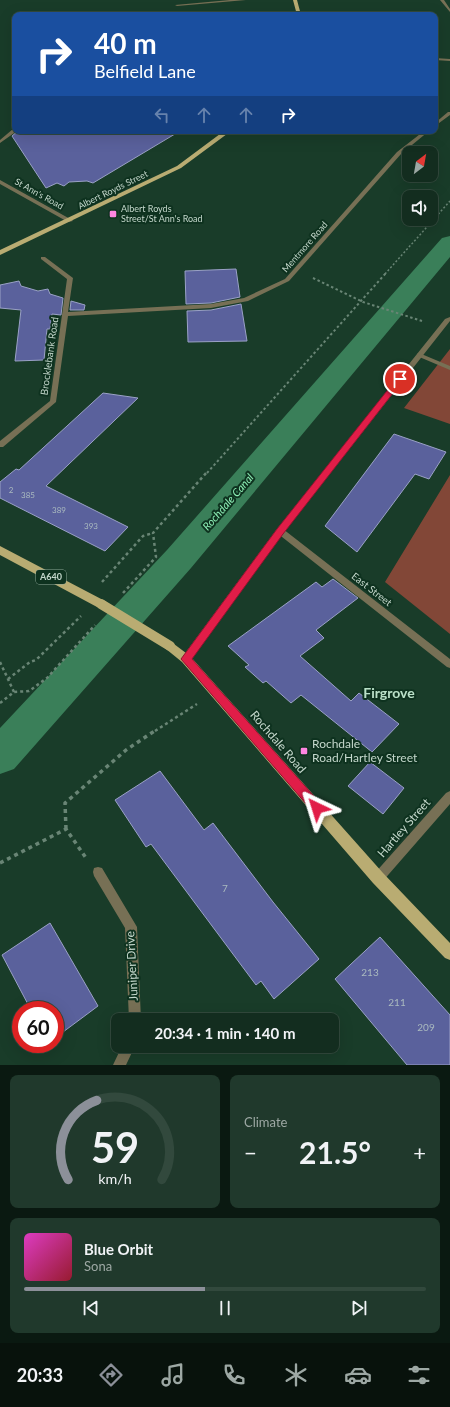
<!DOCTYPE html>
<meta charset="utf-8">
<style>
:root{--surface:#132d1f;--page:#20392c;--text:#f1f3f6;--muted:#9da8a4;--line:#32493d;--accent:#8c9099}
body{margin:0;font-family:Lato,sans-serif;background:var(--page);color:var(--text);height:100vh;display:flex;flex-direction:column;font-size:15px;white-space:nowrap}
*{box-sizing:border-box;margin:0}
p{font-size:13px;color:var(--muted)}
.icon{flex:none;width:22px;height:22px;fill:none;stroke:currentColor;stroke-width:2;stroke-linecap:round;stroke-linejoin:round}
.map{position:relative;height:1065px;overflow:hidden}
.sheet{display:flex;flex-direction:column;gap:10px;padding:10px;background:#0a1911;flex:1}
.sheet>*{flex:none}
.hud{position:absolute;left:12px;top:12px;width:426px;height:122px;border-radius:8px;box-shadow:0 4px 16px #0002,0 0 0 1px var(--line);background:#1a4fa0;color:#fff;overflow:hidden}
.needle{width:26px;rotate:31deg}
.controls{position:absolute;left:402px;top:146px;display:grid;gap:8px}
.controls a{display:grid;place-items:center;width:36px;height:36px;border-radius:8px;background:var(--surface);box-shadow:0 4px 16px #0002,0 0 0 1px var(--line);font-size:20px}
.speed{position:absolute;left:12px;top:1001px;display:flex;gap:8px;font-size:20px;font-weight:700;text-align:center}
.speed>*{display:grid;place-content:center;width:52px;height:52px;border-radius:50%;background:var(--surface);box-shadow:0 4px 16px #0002,0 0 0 1px var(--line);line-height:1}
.speed .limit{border:6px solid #d22;background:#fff;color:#111}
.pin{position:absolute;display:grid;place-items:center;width:34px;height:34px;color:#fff;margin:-17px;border:2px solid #fff;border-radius:50%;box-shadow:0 1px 4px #0007}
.me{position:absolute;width:44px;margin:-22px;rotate:319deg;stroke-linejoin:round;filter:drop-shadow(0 0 3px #0008)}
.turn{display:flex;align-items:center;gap:14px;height:84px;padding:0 16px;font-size:18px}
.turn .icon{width:52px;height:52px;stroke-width:2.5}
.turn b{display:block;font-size:28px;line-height:34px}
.lanes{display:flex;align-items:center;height:38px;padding:0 16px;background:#0003;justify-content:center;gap:20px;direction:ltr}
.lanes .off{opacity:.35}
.big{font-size:30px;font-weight:700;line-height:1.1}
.sheet .widget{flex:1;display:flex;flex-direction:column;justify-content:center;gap:6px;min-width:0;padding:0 14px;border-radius:8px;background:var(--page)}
.sheet .dial{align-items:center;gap:0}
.dial svg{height:104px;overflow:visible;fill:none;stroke:var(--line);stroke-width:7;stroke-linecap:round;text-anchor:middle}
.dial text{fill:var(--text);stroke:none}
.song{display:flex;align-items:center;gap:12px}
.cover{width:48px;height:48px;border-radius:6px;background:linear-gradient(135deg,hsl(310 70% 55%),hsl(350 70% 35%))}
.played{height:4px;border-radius:2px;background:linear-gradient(90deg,var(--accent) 45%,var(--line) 45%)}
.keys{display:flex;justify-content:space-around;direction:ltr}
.heat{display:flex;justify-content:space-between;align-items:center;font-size:22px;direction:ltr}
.sheet .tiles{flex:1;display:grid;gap:10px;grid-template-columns:1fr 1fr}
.widget:last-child{grid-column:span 2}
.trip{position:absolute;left:111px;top:1013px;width:228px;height:40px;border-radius:8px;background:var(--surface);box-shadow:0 4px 16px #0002,0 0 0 1px var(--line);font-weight:700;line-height:40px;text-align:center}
.tab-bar{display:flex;height:64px;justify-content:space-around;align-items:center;background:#08120c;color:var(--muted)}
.tab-bar .icon{width:28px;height:28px}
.tab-bar .selected{color:var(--accent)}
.tab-bar b{font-size:18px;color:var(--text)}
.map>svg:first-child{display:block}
</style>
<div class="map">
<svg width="450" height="1065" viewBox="0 0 450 1065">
<rect width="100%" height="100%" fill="#193c29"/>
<path fill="#824737" d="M450 349V424L404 408Z
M450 475V634L385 582Z"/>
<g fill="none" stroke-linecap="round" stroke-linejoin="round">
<path fill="#3a7f59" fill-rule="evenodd" d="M450 236V257L191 568 14 769 0 774V728L167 550 442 238Z"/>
</g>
<path fill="#5a619c" stroke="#9aa1c6" d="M18 131H180L93 183 87 181 69 182 64 186 57 183 46 188 12 136Z
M236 269 240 297 211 303 186 304 185 271Z
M19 281 21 286 38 291 48 289 50 294 63 298 61 315 52 314 50 329H47L44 360 15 361 21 310 0 308V285Z
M71 301 85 305 84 310H70Z
M241 304 247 341 188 342 187 311 211 310Z
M103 393 138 398 46 486 128 527 105 551 0 498V482L16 469 19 470Z
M394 434 446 452 429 479 415 474 357 552 325 526Z
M333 579 358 598 316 630 324 638 300 656 351 701 359 693 399 724 372 752 301 695 291 703 266 681 263 683 245 667 249 665 228 646 316 582 322 587Z
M370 762 404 788 383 814 348 786Z
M160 771 204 830 213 823 273 902 319 959 274 999 261 981 256 985 151 844 146 847 115 800Z
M50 923 98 1006 55 1038V1010H31L2 955Z
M380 937 450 1015V1065H407L335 979Z"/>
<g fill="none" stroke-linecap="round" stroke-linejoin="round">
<path stroke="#698575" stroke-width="1.5" stroke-dasharray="2 2" stroke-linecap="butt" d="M385 274 450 201"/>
<path stroke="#698575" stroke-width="2" stroke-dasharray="2.5 2.5" stroke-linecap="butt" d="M313 278 363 302 422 321
M207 473 386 273"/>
<path stroke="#698575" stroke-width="2.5" stroke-dasharray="3 3" stroke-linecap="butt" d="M102 582 143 536 153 533
M123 593 156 557 153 533 207 472
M0 662 14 692
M8 679 30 662 36 660 81 616
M0 703 14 692 29 691 47 678 95 625
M155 731 197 704"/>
<path stroke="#698575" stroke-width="3.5" stroke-dasharray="4 4" stroke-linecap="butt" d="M66 829 65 803 126 750 156 730
M0 863 66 829 86 858"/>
<path fill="#777055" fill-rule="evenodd" d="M230 0H246L177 6 175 5Z
M419 353 450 366V370L417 356V354Z
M280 528 283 529 450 659V668L447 667 277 533 276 531Z
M450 791V804L382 882 378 883 374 882 373 878 374 874 446 793Z"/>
<path fill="#777055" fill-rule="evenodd" d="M440 0H444L450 9V12Z
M435 58 450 59V61L435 60Z
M448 112H450V115L435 126V123Z
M13 129H15V131H17L0 143V140Z
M424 131H429L401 154 289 281 248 301 211 308 68 316 56 402 3 447H0V441L50 401 67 279 41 259V257H45L73 278 68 312 211 304 244 298 285 279 397 152Z
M0 180 72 220 73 221 68 222 0 184Z
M450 317V321L283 533 189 662 186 663 183 662 181 659 183 656 277 529 445 319Z
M98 867 102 868 137 927 141 1020H129L125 928 94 876 93 872 94 868Z
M122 1046H135L126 1065H113Z"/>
<path fill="#b9ac72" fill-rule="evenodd" d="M293 0H297L301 15H297Z
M224 131H231L181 168 0 255V250L177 166Z
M0 546 105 601 106 604 105 607H97L0 555Z
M170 641 190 656 383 873 450 943V960L445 958 373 883 182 662 166 649 164 646 166 643Z"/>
<path stroke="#b9ac72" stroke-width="10" d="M101 604 170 646"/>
</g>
<path fill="#e11d48" stroke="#92132f" d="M398 377 404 379 283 534 192 659 321 804 323 808 321 812 317 814 313 812 181 659 277 529Z"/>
<g fill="#fe86e1" stroke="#0e321f" stroke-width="1.5">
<rect x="109" y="210" width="8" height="8" rx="2"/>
<rect x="300" y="747" width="8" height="8" rx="2"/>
</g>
<g text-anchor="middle" stroke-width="4" stroke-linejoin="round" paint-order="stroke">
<g font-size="8" fill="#aababf">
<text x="11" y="493">2</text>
<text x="28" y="498">385</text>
<text x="59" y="513">389</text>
<text x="91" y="529">393</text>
</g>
<g font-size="9" fill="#c4d7cb" stroke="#0e321f">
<text transform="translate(113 190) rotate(-26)" y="3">Albert Royds Street</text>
<text transform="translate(39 194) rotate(29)" y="3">St Ann's Road</text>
<text transform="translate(305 247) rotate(-49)" y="3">Mentmore Road</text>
</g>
<g font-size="9" fill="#c4d7cb" stroke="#0e321f" text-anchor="start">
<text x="121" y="212">Albert Royds<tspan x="121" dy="10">Street/St Ann's Road</tspan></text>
</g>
<rect fill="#0e321f" stroke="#8da697" stroke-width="1" x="36" y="570" width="30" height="14" rx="3"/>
<g font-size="9" font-weight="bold" fill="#c4d7cb">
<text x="51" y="580">A640</text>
</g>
<g font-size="10" fill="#c4d7cb" stroke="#0e321f">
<text transform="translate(49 356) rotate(-82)" y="4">Brocklebank Road</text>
<text transform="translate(372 589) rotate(38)" y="4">East Street</text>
</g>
<g font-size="10" fill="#aababf">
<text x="225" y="892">7</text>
<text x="370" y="976">213</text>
<text x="397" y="1006">211</text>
<text x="426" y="1031">209</text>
</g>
<g font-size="11" font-style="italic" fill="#8deeb5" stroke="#0e321f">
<text transform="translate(228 502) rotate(-49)" y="4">Rochdale Canal</text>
</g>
<g font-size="12" fill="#c4d7cb" stroke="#0e321f">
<text transform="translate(278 742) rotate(49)" y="4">Rochdale Road</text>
<text transform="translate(404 828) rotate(-49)" y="4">Hartley Street</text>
<text transform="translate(132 966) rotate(-93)" y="4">Juniper Drive</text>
</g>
<g font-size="12" fill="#c4d7cb" stroke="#0e321f" text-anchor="start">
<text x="312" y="748">Rochdale<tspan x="312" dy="14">Road/Hartley Street</tspan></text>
</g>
<g font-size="14" font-weight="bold" fill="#bae1c8" stroke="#0e321f">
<text x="389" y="698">Firgrove</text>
</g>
</g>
</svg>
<div class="controls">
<a><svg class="needle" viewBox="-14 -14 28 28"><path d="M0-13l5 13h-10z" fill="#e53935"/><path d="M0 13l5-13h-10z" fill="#9da8a4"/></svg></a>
<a><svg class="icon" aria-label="sound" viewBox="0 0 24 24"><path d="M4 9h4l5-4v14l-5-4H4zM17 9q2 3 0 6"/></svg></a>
</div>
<div class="speed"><div class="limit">60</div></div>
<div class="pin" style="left:400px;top:379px;background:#d93025"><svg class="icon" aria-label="arrive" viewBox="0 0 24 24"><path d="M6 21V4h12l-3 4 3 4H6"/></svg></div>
<svg class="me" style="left:317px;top:808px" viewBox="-20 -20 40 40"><path d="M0-17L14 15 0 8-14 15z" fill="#e11d48" stroke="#fff" stroke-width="4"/></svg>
<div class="trip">20:34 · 1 min · 140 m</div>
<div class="hud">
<div class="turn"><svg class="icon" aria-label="right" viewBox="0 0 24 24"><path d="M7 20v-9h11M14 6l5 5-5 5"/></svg><div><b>40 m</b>Belfield Lane</div></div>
<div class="lanes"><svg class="icon off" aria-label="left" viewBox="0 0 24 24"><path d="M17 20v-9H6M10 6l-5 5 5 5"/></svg><svg class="icon off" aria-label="ahead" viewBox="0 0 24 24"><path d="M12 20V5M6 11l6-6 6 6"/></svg><svg class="icon off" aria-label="ahead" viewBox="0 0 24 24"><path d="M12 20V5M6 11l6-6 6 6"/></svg><svg class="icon" aria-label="right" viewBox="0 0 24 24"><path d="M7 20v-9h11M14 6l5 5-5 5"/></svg></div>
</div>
</div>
<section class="sheet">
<div class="tiles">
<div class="widget dial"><svg viewBox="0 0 100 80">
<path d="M14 69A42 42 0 1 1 86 69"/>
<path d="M14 69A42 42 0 0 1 36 8" stroke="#8c9099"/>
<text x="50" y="56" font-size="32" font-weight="700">59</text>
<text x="50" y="72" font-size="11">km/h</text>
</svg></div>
<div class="widget"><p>Climate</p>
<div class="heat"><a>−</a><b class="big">21.5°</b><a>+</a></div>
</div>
<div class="widget">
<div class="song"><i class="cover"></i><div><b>Blue Orbit</b><p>Sona</p></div></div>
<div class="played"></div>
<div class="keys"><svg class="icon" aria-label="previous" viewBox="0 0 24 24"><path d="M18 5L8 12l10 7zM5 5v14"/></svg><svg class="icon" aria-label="pause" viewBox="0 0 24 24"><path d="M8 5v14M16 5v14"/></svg><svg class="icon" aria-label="next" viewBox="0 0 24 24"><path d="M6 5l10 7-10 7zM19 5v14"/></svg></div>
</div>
</div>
</section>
<nav class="tab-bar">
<b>20:33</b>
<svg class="icon selected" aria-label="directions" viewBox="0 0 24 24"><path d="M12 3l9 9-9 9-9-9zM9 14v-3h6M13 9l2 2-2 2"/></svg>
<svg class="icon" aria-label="music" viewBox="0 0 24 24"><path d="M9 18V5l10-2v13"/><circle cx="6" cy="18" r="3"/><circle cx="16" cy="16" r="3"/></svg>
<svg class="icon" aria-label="phone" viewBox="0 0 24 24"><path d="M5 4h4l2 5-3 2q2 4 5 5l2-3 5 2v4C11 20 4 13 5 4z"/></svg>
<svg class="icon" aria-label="climate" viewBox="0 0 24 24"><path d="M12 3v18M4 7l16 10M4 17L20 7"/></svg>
<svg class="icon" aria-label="car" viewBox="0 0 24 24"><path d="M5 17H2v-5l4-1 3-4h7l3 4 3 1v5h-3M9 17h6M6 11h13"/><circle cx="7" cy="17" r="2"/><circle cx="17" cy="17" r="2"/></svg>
<svg class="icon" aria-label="filters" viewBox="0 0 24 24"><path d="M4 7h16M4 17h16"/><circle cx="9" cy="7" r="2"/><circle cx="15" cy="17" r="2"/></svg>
</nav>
